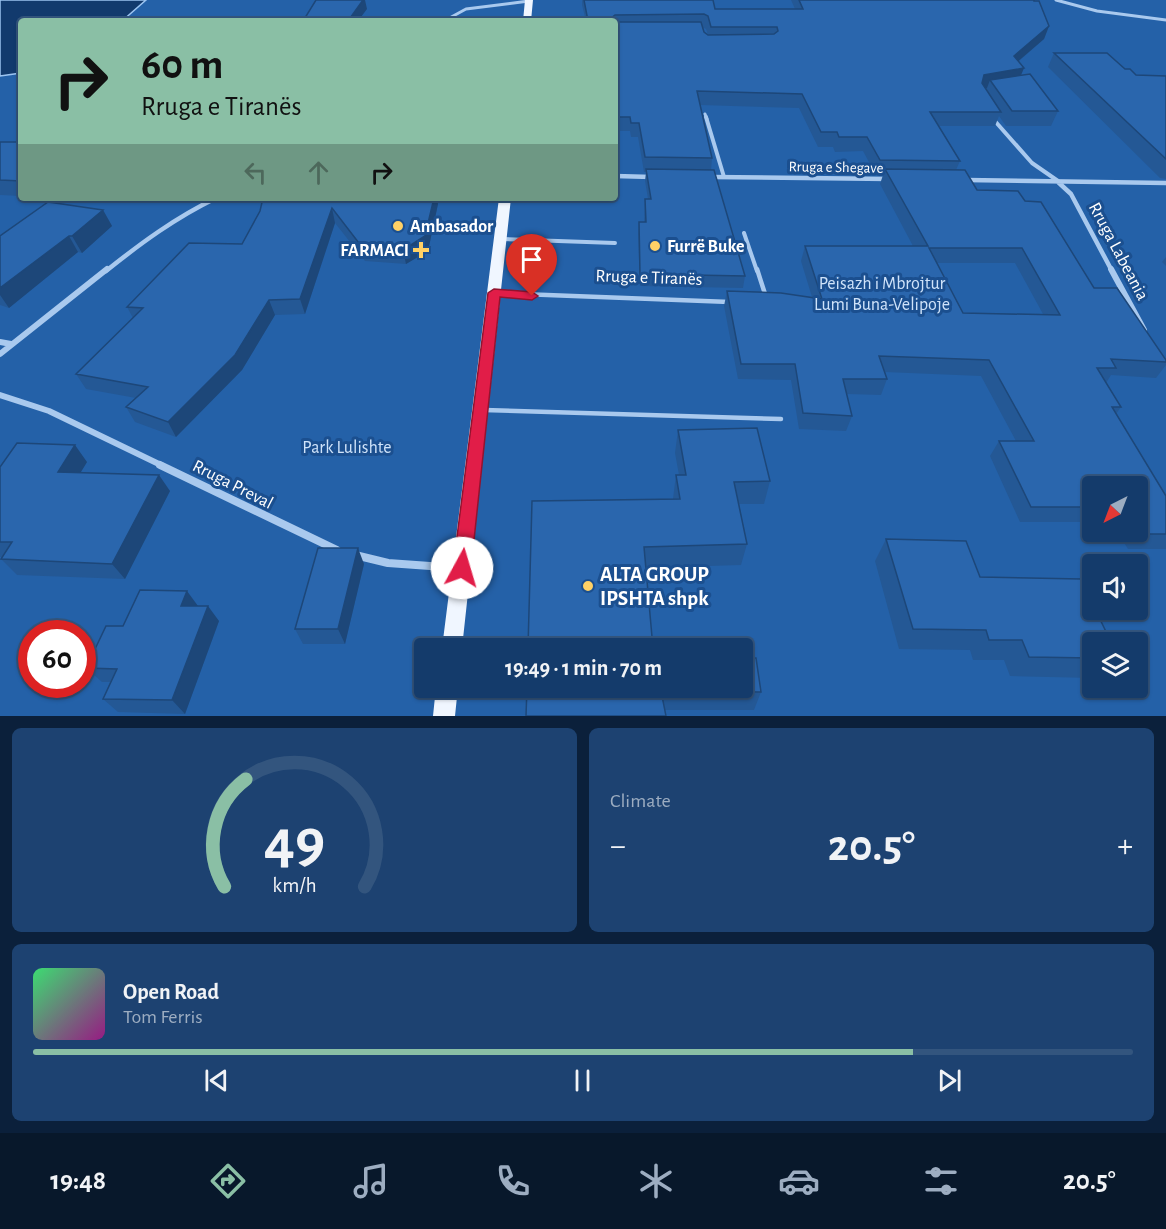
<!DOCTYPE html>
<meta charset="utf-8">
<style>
:root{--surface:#143b6b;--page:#1d4271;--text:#f1f3f6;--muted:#9dadc1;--line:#33557e;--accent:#8abfa5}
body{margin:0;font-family:"Alegreya Sans",sans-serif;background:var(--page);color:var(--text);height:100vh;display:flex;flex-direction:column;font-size:22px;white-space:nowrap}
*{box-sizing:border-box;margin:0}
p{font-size:20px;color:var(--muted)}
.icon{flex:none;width:33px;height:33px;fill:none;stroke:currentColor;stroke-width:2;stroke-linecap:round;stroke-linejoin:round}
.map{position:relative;height:716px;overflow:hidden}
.side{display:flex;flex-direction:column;gap:12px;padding:12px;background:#0b203b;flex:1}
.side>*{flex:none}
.guide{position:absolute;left:18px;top:18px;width:600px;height:183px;border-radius:6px;box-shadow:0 2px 4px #0004,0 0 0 2px var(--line);background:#8abfa5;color:#111;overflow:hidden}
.needle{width:39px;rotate:222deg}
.buttons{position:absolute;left:1082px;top:476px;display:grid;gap:12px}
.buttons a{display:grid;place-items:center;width:66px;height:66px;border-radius:6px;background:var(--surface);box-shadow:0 2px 4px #0004,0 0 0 2px var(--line);font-size:30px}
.speed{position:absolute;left:18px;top:620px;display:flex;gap:12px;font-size:30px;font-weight:700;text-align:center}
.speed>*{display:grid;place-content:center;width:78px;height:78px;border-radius:50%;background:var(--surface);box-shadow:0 2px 4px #0004,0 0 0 2px var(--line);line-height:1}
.speed .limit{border:9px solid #d22;background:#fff;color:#111}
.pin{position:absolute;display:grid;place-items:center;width:51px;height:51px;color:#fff;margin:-62px -26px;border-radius:50% 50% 50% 0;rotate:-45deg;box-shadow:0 0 6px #0007}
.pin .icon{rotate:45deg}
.me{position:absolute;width:66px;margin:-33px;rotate:6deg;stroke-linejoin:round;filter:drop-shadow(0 0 4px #0008)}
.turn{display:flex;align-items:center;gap:21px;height:126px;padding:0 24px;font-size:27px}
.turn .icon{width:78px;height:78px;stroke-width:2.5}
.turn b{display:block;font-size:42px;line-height:51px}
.lanes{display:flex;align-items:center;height:57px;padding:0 24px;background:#0003;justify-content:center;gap:30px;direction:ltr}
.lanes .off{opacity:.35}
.big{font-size:45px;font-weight:700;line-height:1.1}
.side .widget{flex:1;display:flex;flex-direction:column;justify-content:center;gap:9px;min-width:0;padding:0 21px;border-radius:9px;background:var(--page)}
.side .dial{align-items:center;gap:0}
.dial svg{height:156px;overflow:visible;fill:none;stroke:var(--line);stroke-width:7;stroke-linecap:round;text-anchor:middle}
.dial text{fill:var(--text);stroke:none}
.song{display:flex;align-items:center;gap:18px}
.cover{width:72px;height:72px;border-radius:9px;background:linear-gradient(135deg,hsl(140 70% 55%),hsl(310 70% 35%))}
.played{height:6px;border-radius:3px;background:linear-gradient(90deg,var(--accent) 80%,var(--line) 80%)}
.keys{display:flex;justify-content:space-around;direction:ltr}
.heat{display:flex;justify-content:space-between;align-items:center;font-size:33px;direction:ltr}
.side .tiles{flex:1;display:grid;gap:12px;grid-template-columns:1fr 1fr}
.widget:last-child{grid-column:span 2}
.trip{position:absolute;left:414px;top:638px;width:339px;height:60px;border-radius:6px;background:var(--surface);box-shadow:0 2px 4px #0004,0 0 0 2px var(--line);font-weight:700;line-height:60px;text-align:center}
.dock{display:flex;height:96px;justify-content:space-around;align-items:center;background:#08182b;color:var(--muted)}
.dock .icon{width:42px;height:42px}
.dock .selected{color:var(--accent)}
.dock b{font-size:27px;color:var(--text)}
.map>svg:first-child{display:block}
</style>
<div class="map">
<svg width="1166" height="716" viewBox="0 0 1166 716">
<rect width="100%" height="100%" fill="#1b4f8f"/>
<path fill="#2461a8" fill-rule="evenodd" d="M0 0H1166V716H0ZM21 21H615V198H21ZM1092 486H1137V531H1092ZM1092 564H1137V609H1092ZM32 633H82V684H32ZM1092 642H1137V687H1092ZM424 648H742V687H424Z"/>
<path fill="#123a6d" stroke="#9cc4f0" stroke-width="1.5" d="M0 0H146L122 21H21V73L0 76Z"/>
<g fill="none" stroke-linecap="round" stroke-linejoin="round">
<path stroke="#a9c9ee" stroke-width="3" d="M1056 0 1097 11 1166 20
M444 21 466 9 529 1
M705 114 707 119"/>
<path stroke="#a9c9ee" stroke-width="4" d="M706 117 724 177
M994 120 1032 163 1058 181
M744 233 757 271
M500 239 615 243"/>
<path stroke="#a9c9ee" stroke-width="4.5" d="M757 269 766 297
M496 293 730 302
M484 410 781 419"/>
<path stroke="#a9c9ee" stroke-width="4.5" d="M615 176 652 177
M711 177 889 179
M966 180 1166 183
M1058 182 1071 194 1112 271
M106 271C141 243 175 218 216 198"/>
<path stroke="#a9c9ee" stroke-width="6" d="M1111 269 1144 330
M0 342 11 344
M0 354 107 269
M0 395 49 411 163 466"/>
<path stroke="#a9c9ee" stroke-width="8" d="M160 465 337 550
M355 555 388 563 458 568"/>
<path fill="#f0f6ff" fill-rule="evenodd" d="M525 0H533L531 21H523Z
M499 198H511L462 648H442Z
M436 687H458L455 716H433Z"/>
</g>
<path fill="#245895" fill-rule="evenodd" d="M582 0H713L715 9H795L791 0H1034L1049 26 1044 39 1019 61 1024 68 1021 75 1058 111 1051 126H1006L999 116 995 126H939L960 161 956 170 977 190 1025 201 1094 288 1166 360V365L1156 378 1111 375 1106 383 1121 407 1116 414 1166 496V549H1128L1118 533H1088L1082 522H1020L990 456 999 441H1016L981 376 885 372 887 379 881 395 847 394 852 416 846 431 799 429 791 380 738 379 724 306 727 291 812 297 801 261 805 246H913L880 184 883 175H876L863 151 835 152 833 147H818L799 108 700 105 712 158 711 170 745 276 743 288 640 286 638 234 639 222H644L645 199H648L645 181 646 172H644L638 137H631L630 131H615V21H586L582 5ZM702 27 706 29 708 35 704 32ZM937 263H1015L1043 314 963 313ZM1092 486H1137V531H1092Z
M1054 53 1125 69 1136 75 1166 76V179L1160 178 1048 67Z
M0 142H21V196L0 195Z
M438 204 428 251 406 264 365 261 335 223 305 314 275 315 242 370 176 437 135 422 126 407 136 398 86 389 76 374 133 318 127 307 242 244 260 211Z
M103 210 112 226 82 253 78 252 9 308 0 305V236Z
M1166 257V266L1162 262Z
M678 430 770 481 764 504H739L747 544 741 565 645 568 528 648 673 499 676 475H679L675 453Z
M87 462 81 472 170 491 125 579 17 575 1 559 3 557H0V467Z
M886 539 980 577 1092 642V678L1010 676 1004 660H973L970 650 899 649 875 561Z
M364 564 345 644H303L295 629Z
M198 606 219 621 185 714 118 712 103 699 110 682H102L86 668 123 626Z
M527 687 761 692 754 710H664Z"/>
<path fill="#1d4779" d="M363 0H365L367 9 358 21H348Z
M1049 26 1044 39 1009 69 1014 56Z
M1024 68 1018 82 990 80 987 88 979 89 984 75Z
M434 198H437L438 204 428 251 406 264 403 250Z
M332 208 335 223 305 314 300 299Z
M103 210 112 226 82 253 72 236Z
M69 236 78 252 9 308 0 295V288Z
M269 300 275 315 242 370 176 437 168 422Z
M75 445 87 462 71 488 58 472Z
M159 475 170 491 125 579 112 564Z
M358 548 364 564 345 644 338 629Z
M187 591 198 606H181Z
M208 606 219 621 185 714 172 700Z"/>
<path fill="#2a66ad" stroke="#1d4779" stroke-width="1.5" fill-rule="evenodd" d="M316 0H363L348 21H303Z
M584 0H713L715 9H803L799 0H1034V1H1039L1049 26 1014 56 1024 68 984 75 982 83 1001 112H930L960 161 880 160 867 137H839L837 132H821L802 94 697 91 712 158 645 157 639 123H631L630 117H615V22H701L704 32 708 35 774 34 778 31 777 27H711L708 16 704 14 615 15 611 18 614 21H588Z
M1054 53H1107L1125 69H1130L1136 75 1166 76V159Z
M1030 74 1058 111H1012L990 80Z
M0 142H21V181L0 180Z
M646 169 714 170 745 276 640 274 639 222H646L645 199H651Z
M885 169 965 170 977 190 1018 191 1025 201 1041 202 1094 288H1117L1166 360V362L1111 359 1116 368H1097L1121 407H1112L1166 496V534H1141L1137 527V486H1092V507H1031L999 441H1034L989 360 879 356 887 379H843L852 416 803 413 795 364H741L727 291 781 293 822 299 805 246H928ZM929 248H1022L1060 315 963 313Z
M263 198H434L425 236 403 250 362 247 332 208 300 299 269 300 235 355 168 422 126 407 148 387 76 374 143 308 127 307 189 243 242 244 260 211Z
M48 202 103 210 72 236H69L0 288V236Z
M757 428 770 481 734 482 747 544 644 547 653 648H528L532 501 680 499 676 475H686L678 430Z
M17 443 75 445 58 472 159 475 112 564 1 559 12 542H0V467Z
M886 539 966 541 980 577 1081 579 1092 602V609H1095L1111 642H1092V658L1029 657 1022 640H989L986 630 913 629Z
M318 548H358L338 629H295Z
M140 590 187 591 181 606H208L172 700 103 699 117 669 86 668 106 626H123Z
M742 658H756L761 692 661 691 666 716H526L527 687H742Z"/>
<path fill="#e11d48" stroke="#92132f" stroke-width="1.5" d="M494 289 532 292 538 296 532 300 500 297 471 568 468 573 462 576 456 573 453 568 488 293Z"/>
<g fill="#ffd166" stroke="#1b4f8f" stroke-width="2">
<circle cx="398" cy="226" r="6"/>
<circle cx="655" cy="246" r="6"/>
<path d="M418 241h6v6h6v6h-6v6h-6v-6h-6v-6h6z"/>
<circle cx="588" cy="586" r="6"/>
</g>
<g text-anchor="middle" stroke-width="6" stroke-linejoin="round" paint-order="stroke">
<g font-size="15" fill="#fff" stroke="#1b4f8f">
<text transform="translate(836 167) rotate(1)" y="5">Rruga e Shegave</text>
</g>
<g font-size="18" font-weight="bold" fill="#fff" stroke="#1b4f8f" text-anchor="start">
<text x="410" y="232">Ambasador</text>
<text x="667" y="252">Furrë Buke</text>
<text x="409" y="256" text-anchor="end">FARMACI</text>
</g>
<g font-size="18" fill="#fff" stroke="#1b4f8f">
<text transform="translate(1119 251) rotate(62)" y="6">Rruga Labeania</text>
<text transform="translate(649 277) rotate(2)" y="6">Rruga e Tiranës</text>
<text transform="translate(233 484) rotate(27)" y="6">Rruga Preval</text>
</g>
<g font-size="18" fill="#cfe3fa" stroke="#1b4f8f">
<text x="882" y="289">Peisazh i Mbrojtur<tspan x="882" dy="21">Lumi Buna-Velipoje</tspan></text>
<text x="347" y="453">Park Lulishte</text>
</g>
<g font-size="21" font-weight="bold" fill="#fff" stroke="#1b4f8f" text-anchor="start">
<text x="600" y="581">ALTA GROUP<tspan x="600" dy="24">IPSHTA shpk</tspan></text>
</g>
</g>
</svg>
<div class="buttons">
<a><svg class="needle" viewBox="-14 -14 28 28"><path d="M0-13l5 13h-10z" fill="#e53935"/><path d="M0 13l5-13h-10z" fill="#9dadc1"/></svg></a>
<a><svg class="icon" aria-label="sound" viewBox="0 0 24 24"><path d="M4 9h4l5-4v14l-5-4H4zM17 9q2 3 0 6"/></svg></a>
<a><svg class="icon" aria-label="layers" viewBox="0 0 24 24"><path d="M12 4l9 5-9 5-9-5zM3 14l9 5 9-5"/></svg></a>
</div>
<div class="speed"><div class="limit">60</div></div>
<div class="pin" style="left:532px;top:296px;background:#d93025"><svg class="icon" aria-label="arrive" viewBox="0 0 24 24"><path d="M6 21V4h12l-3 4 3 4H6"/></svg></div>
<svg class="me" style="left:462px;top:568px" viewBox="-20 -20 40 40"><circle r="19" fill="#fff"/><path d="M0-13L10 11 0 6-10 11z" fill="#e11d48"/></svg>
<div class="trip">19:49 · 1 min · 70 m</div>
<div class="guide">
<div class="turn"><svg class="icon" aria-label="right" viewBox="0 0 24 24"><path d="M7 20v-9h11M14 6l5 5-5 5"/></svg><div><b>60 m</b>Rruga e Tiranës</div></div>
<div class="lanes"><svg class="icon off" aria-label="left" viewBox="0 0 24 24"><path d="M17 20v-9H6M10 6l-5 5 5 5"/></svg><svg class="icon off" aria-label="ahead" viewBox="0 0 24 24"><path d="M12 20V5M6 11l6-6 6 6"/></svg><svg class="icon" aria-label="right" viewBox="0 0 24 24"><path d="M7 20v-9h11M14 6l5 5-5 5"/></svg></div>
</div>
</div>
<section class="side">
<div class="tiles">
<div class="widget dial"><svg viewBox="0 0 100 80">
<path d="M14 69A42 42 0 1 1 86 69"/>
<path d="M14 69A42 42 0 0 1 25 14" stroke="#8abfa5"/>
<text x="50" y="56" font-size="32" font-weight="700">49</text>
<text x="50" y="72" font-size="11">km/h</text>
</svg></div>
<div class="widget"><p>Climate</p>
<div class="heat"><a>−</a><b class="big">20.5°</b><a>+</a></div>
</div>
<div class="widget">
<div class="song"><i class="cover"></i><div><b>Open Road</b><p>Tom Ferris</p></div></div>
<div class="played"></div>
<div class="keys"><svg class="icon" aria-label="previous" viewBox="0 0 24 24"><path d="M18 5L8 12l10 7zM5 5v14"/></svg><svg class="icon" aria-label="pause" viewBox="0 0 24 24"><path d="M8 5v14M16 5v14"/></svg><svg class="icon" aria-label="next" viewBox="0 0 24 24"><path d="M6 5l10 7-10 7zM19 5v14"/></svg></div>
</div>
</div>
</section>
<nav class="dock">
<b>19:48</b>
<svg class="icon selected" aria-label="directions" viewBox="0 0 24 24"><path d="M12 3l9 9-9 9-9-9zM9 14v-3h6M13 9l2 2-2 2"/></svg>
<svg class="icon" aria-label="music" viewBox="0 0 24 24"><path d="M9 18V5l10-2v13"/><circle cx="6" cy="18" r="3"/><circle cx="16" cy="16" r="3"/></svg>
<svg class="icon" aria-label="phone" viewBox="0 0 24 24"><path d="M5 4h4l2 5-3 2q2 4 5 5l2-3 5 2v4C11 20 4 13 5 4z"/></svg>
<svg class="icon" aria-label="climate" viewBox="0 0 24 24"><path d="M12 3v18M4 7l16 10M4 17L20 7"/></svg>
<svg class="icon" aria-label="car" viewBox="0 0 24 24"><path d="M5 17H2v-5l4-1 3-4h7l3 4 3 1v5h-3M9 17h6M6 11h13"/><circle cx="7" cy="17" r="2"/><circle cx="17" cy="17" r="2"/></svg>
<svg class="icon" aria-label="filters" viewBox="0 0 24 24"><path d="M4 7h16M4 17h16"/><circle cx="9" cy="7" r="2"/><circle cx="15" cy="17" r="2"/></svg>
<b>20.5°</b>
</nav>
